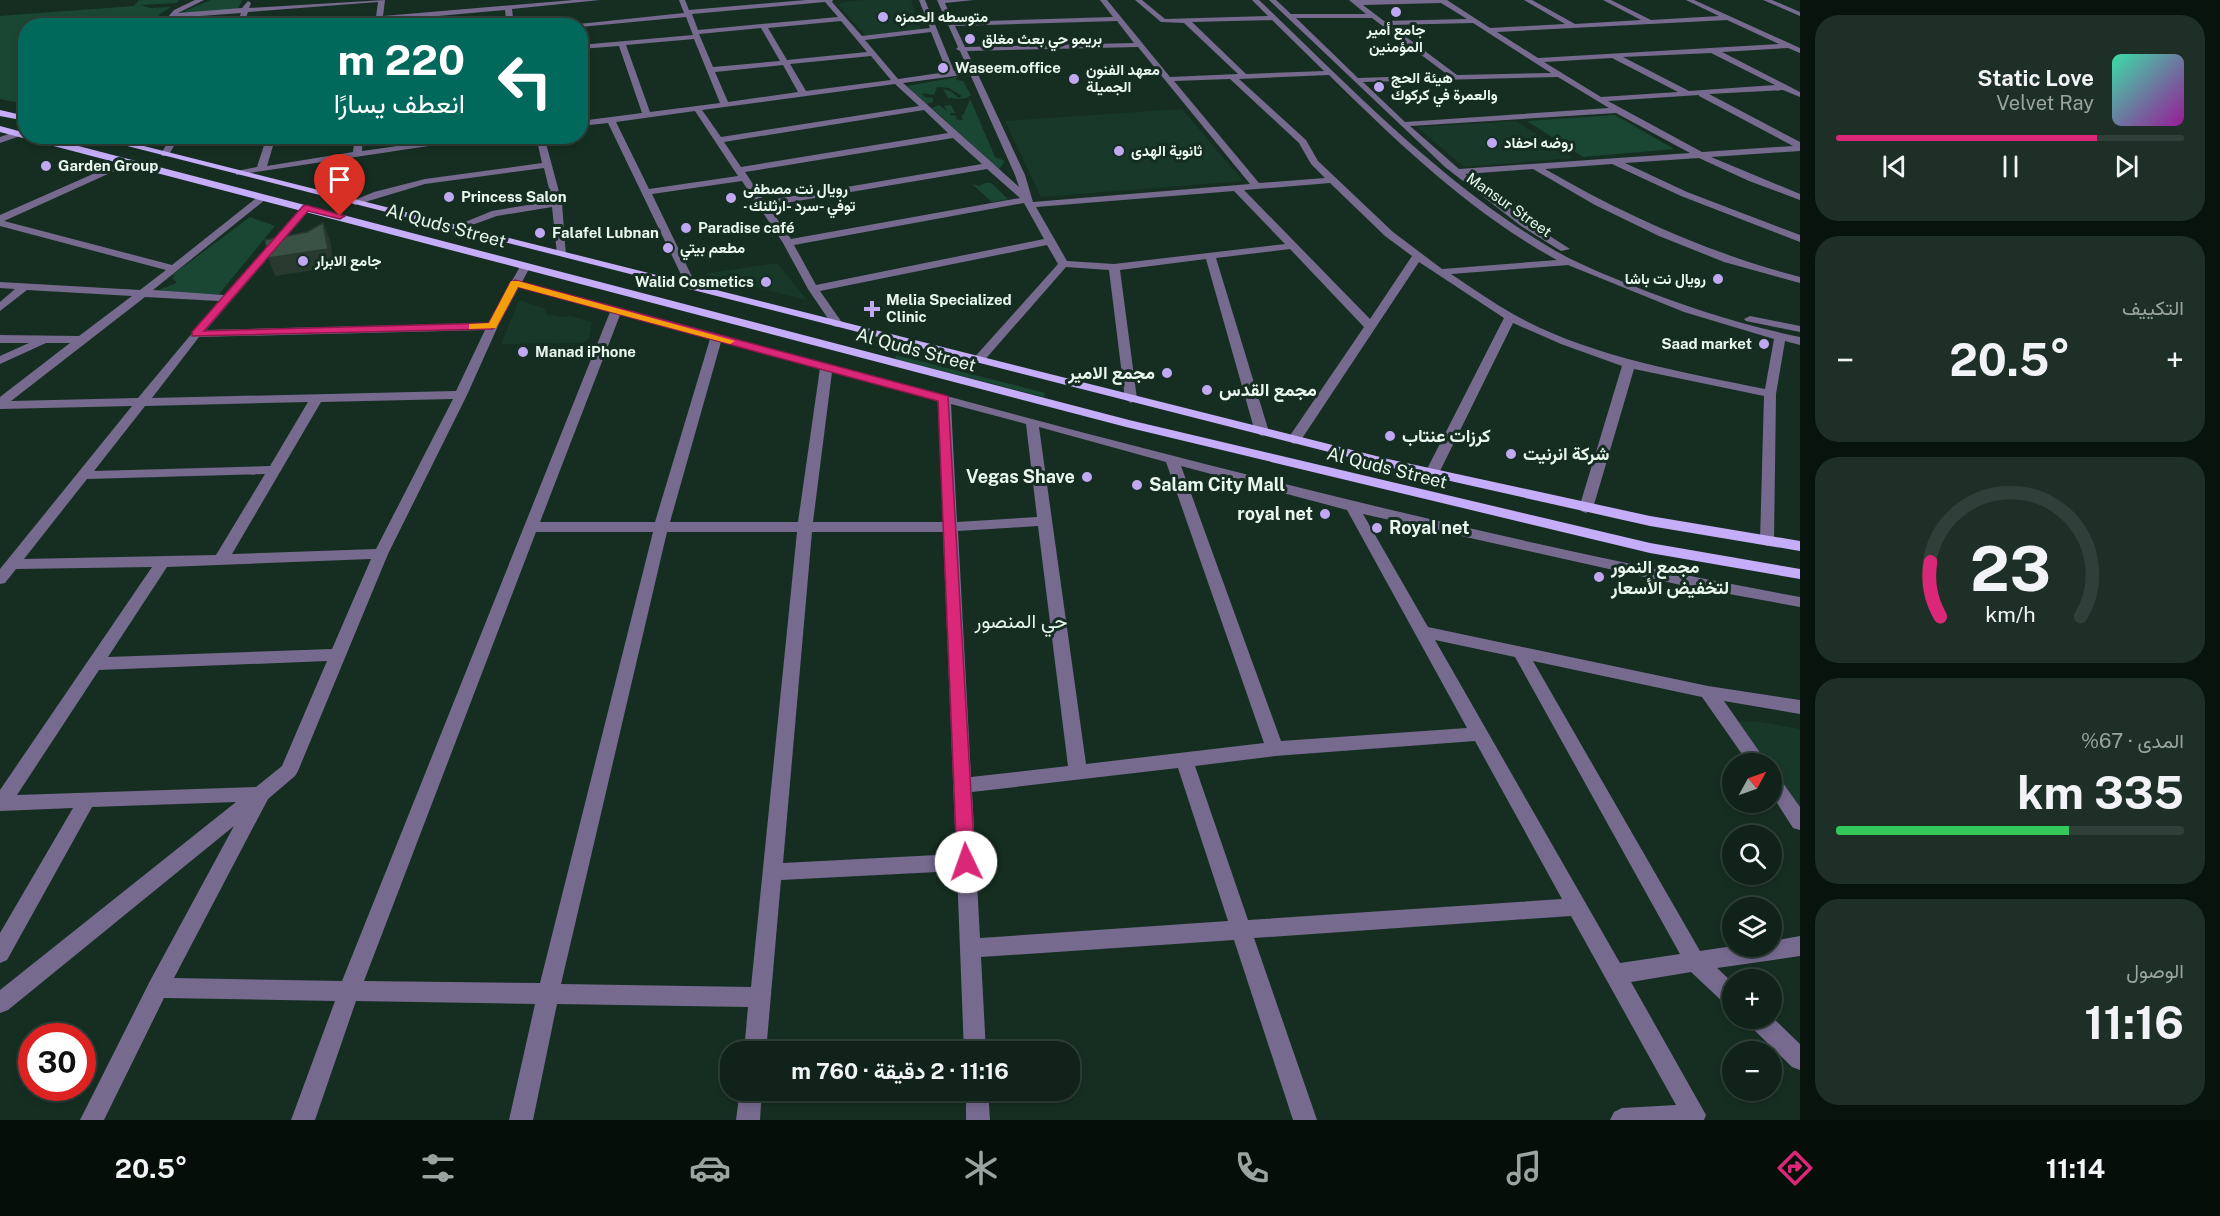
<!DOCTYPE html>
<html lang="ar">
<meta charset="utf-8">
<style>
:root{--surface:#10221a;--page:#1e2f27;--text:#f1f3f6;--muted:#9ca4a2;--line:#303f39;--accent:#db2777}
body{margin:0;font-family:"Public Sans",Vazirmatn,sans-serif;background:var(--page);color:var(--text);direction:rtl;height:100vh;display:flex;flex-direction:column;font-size:22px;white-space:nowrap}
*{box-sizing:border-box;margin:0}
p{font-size:20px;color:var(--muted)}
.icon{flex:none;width:33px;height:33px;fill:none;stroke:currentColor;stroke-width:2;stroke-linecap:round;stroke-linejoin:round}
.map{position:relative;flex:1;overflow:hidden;direction:ltr}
.drawer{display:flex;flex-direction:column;gap:15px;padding:15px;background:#09130e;width:420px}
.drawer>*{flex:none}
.guide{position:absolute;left:18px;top:18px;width:570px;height:126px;border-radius:24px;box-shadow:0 3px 9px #0003,0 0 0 2px var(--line);direction:rtl;background:#00695c;color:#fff;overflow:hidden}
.needle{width:39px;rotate:50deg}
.buttons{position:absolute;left:1722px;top:753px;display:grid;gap:12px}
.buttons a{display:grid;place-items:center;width:60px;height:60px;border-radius:50%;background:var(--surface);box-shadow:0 3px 9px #0003,0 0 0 2px var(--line);font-size:30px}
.speed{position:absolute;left:18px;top:1023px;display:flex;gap:12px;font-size:30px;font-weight:700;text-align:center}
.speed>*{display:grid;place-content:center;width:78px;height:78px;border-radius:50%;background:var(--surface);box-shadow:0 3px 9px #0003,0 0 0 2px var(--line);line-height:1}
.speed .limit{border:9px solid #d22;background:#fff;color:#111}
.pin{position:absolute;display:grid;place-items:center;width:51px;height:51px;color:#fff;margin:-62px -26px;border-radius:50% 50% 50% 0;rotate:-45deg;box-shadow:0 0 6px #0007}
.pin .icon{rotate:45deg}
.me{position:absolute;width:66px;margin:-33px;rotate:357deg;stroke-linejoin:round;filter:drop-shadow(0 0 4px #0008)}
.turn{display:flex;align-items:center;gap:21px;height:126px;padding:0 24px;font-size:27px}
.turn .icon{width:78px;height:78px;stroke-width:2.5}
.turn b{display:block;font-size:42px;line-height:51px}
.big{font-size:45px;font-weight:700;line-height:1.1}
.drawer .card{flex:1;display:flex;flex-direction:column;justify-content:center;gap:9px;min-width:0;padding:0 21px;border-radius:24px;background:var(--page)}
.drawer .dial{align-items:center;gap:0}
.dial svg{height:156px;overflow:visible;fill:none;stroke:var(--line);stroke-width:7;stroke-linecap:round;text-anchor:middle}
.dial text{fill:var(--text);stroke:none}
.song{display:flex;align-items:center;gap:18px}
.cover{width:72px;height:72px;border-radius:9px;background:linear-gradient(135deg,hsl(160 70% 55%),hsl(300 70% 35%))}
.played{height:6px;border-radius:3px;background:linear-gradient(90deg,var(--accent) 75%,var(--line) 75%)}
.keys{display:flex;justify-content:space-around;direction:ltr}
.heat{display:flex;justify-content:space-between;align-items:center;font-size:33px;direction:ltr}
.charge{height:9px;border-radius:4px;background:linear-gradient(90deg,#34c759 67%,var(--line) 0)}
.trip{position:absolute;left:720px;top:1041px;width:360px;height:60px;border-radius:24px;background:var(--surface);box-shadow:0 3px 9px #0003,0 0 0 2px var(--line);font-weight:700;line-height:60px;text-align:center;direction:rtl}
.dock{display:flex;height:96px;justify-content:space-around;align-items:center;background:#060e0a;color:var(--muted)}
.dock .icon{width:42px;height:42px}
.dock .active{color:var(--accent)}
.dock b{font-size:27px;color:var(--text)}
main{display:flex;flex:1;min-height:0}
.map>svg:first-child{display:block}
</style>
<main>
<section class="drawer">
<div class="card">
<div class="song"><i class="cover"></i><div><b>Static Love</b><p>Velvet Ray</p></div></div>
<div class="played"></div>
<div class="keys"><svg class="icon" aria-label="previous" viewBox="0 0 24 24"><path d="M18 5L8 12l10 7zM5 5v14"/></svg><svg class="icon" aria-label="pause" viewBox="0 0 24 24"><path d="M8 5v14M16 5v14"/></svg><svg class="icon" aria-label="next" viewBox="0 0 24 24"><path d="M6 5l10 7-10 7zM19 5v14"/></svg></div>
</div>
<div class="card"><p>التكييف</p>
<div class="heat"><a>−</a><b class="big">20.5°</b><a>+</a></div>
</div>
<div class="card dial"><svg viewBox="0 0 100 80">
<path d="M14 69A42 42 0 1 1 86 69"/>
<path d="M14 69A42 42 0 0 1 9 41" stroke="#db2777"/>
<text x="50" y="56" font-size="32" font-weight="700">23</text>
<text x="50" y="72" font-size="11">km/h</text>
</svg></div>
<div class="card"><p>المدى · 67%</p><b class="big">335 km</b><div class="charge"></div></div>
<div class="card"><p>الوصول</p><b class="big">11:16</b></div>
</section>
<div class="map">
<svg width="1800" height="1120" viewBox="0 0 1800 1120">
<rect width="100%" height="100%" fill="#162e22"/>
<path fill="#183829" d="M864 0H911L921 30 866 36 838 5 843 2Z
M1182 109 1243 181 1041 197 1005 121Z
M1516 121 1573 158 1464 167 1417 127Z
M777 263 807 300 703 274Z
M519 300 545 309 546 314 562 317 571 316 592 322 589 338 583 343 501 344Z
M1737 721 1759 722 1800 729V809L1772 769V764L1767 763Z"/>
<path fill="#1a4733" d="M139 0H179L177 3 140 5 150 8 171 7 160 14 152 25 26 26 25 104 0 99V16L134 6Z
M211 0H242L238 9 180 13Z
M957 77 956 80 963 81 971 95C964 101 957 98 948 98L943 89 950 91 959 98 962 96 949 88 937 87 934 95 921 93 925 97 933 98V102L926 104 907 86Z
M970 99 995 157 1005 161 1000 168 995 170 981 153 932 108 939 105 948 112 944 106 951 105 955 113H951L950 115 957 116 956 119 961 120 964 119 961 117 964 114Z
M1615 115 1674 149 1583 157 1527 121Z
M986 183H991L1008 199 992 202 972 184 979 186Z
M250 217 275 226 219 294 156 293C163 286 171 287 177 282L172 278 176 275 171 276Z
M896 355 1045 393 1044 397 895 359Z"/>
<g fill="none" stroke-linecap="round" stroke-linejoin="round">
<path fill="#766b8f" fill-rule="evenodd" d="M195 0H204L178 13 242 8 248 1 251 3 249 8 385 0 383 16 574 0H600L512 9 514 26H507L505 10 382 21V26H375V21L292 26 376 17 378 2 248 12 243 26H236L241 13 174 18 167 26H160L174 10Z
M679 0H685L689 10 806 0H833L832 2 862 36 930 28 919 0H925L954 71 968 69 960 51 956 49 958 47 937 0H974L945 3 953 22 1113 17 1100 0H1107L1170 77 1238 74 1184 23 1161 22 1135 0H1142L1165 19 1268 16 1252 0H1259C1349 86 1436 178 1544 244 1571 261 1601 273 1631 285 1686 307 1742 325 1800 337V345L1785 341 1776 394 1774 541 1767 546 1760 541 1764 396 1634 369 1593 508 1586 513 1581 511 1579 508 1622 366 1561 344 1513 323 1439 473 1432 477 1427 476 1425 473 1504 318 1419 262 1301 440 1294 444 1287 440 1364 327 1290 249 1216 258 1269 432 1262 436 1255 432 1206 259 1120 270 1137 399 1131 403 1125 399 1109 270 1066 267 982 363H974L972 360 1058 264 1047 245 820 291 843 324 837 327 833 326 808 289 783 243 742 181 652 194 697 287 696 289H688L608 123 580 126V121L642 113 619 46 580 49V45L693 35 686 17 580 27 560 26 684 13ZM825 2 838 17 698 30 692 14ZM1272 20 1324 71 1246 74 1192 22ZM841 21 867 52 787 60 768 28ZM1117 21 1134 43 965 47 955 26ZM761 28 780 61 713 67 699 34ZM931 32 947 72 898 79 865 40ZM694 39 720 103 650 112 626 45ZM1138 47 1250 184 1033 202 1025 175 967 51ZM871 56 891 80 806 91 790 64ZM783 65 798 92 728 102 715 72ZM970 74 1015 175 1019 187 903 83ZM1329 75C1398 143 1471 213 1557 260L1442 269 1393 232 1318 161 1306 140 1239 79ZM1230 79 1299 143 1311 164 1325 178 1259 183 1174 81ZM895 84 919 106 721 137 702 110ZM924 110 948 133 741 167 724 142ZM695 111 738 176 649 189 616 122ZM953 138 982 164 764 201 745 172ZM987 169 1020 198 791 239 768 206ZM1330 183 1385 236 1412 256 1370 319 1244 190ZM1234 191 1285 244 1114 264 1067 261 1036 207ZM1024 203 1044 239 816 285 794 245ZM1568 265 1684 312 1774 339 1765 389C1679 371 1590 357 1513 314 1492 302 1472 288 1451 274Z
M1269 0H1276L1291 14H1366L1349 0H1447L1490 28 1565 24 1524 0H1532L1575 24 1641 20 1603 0H1611L1651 20 1719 16 1686 0H1694L1800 48V53L1788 48 1722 52 1800 92V97L1783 90 1709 94 1800 142V151L1711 157 1800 194V200L1749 181 1699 158 1625 163 1687 192 1800 235V242L1681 196 1612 164 1545 169C1626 216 1709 253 1800 277V283L1724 262 1659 236 1595 205 1533 169 1465 174 1528 222 1570 249 1561 251 1521 226 1445 167ZM1441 3 1467 19 1384 21 1363 5ZM1296 18H1372L1448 75 1358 78ZM1727 20 1779 44 1538 58 1497 32ZM1473 23 1551 73 1457 75 1390 25ZM1711 53 1775 85 1689 91 1623 57ZM1612 58 1678 92 1601 97 1544 62ZM1558 77 1609 108 1405 122 1363 82ZM1699 95V96L1793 146 1702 152 1608 101ZM1616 113 1690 153 1459 169 1410 126Z
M1763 0H1772L1800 12V16Z
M17 131 21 134 20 136 0 143V137Z
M171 136H180L168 156H162L161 154Z
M267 136H276L267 166 353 152 355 136H363L362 151 468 136H495L236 175V171L257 167Z
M536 136H544L562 203 566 256 557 254 552 207 497 216 458 230 453 227 492 211 552 201 544 168 425 184 355 205 350 202 374 192 425 179 542 163Z
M127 159 130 160V164L4 221 172 265 260 195H266V199L153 290 224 295 303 206 311 208 206 330 488 323 521 265 525 264 530 267 522 282C946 394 1368 518 1800 597V607L1685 586 1363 514 1428 627 1708 686 1800 700V714L1724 701 1768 764H1749L1702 697 1533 661 1700 951 1733 946H1772V941L1800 936V956L1717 968 1732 982V1006L1724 1003 1691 972 1631 982 1706 1115 1704 1120H1610L1614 1112 1622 1108 1676 1105 1571 916 1254 938 1317 1120H1293L1234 940 981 957 986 1052H964L957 871 781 880 766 1052H744L748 1007 557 1004 533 1120H509L535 1004 356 1001 315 1120H291L335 1001 164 998 104 1120H80L150 981 234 826 8 1010 0 1013V990L236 802 92 807 7 960 0 963V933L73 808 0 811V790L152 567 16 569 5 583 0 584V569L132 406 0 409V397L70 343H46L0 364V356L29 343H0V335L79 336 132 296 27 290 0 311V302L15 289 0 288V282L140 290 166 270 0 226V215ZM519 287 610 312 342 981 174 978 268 799 295 776 298 771 388 554 467 395 498 326ZM145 297 219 301 138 398 11 401ZM620 315 710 339 655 522H540ZM485 330 456 391 152 398 199 337ZM721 342 820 368 798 522H670ZM832 372 938 400 943 522H813ZM453 399 376 549 232 554 321 402ZM308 402 270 466 94 471 145 406ZM951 404 1026 424 1037 517 957 522ZM1039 427 1166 462 1264 743 1086 764ZM1181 466 1347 510 1467 728 1281 741ZM265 474 216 555 24 559 87 479ZM1038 526 1068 766 971 777 958 531ZM536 532H653L540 983 364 981ZM667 532H797L751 987 561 984ZM812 532H943L956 854 783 863ZM371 559 332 649 108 657 167 567ZM1435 640 1515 657 1680 954 1620 963ZM327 661 282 766 256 787 17 795 99 670ZM1475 741 1562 899 1248 920 1195 766 1275 756ZM1178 768 1228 921 980 938 972 792Z
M1750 316 1800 326V332L1746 321 1744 319Z
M1772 774 1778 776 1800 807V830L1793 828 1772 795Z
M1772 1017 1800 1044V1070L1792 1067 1749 1025 1746 1018Z
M740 1090H988L990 1120H966V1102L761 1103 760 1120H736Z"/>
<path fill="#c6adf9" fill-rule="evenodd" d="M0 110 26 116V121L0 116Z
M0 126 26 133V136H40L1129 420 1650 543 1800 569V579L1650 553 1126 427 23 138 0 132Z
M88 136H104L1388 459 1650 516 1800 541V551L1650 526 1388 467Z"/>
</g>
<path fill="#283930" d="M323 223 330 240 334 267 275 276 268 258Z"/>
<path fill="#395245" stroke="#283930" stroke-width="1.5" d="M323 223 328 249 268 258 265 240 307 232Z"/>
<path fill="#db2777" stroke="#8e194d" stroke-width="1.5" d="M306 205 345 216 340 219 308 211 204 331 489 323 510 283 515 280 948 396 975 862 972 867 966 869 960 867 957 862 938 401 518 287 497 326 492 329 192 336V332L303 206Z"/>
<path fill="#f59e0b" d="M511 281H518L735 341 730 344 518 287 496 328 469 329V324L489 323Z"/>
<g fill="#c1a8f3" stroke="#162e22" stroke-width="2">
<circle cx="1396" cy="12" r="6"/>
<circle cx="883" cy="17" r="6"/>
<circle cx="970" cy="39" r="6"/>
<circle cx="943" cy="68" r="6"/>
<circle cx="1074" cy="79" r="6"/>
<circle cx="1379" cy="87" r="6"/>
<circle cx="1492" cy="143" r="6"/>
<circle cx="1119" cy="151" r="6"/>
<circle cx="46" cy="166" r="6"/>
<circle cx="449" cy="197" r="6"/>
<circle cx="731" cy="198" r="6"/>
<circle cx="686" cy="228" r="6"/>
<circle cx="540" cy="233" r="6"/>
<circle cx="668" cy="248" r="6"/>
<circle cx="303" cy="261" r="6"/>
<circle cx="1718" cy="279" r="6"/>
<circle cx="766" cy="282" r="6"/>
<path d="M869 300h6v6h6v6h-6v6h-6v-6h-6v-6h6z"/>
<circle cx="1764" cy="344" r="6"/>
<circle cx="523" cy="352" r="6"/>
<circle cx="1167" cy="373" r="6"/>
<circle cx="1207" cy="390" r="6"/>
<circle cx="1390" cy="436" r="6"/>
<circle cx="1511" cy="454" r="6"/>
<circle cx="1087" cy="477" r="6"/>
<circle cx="1137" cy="485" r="6"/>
<circle cx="1325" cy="514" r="6"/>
<circle cx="1377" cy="528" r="6"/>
<circle cx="1599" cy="577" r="6"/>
</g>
<g text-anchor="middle" stroke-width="6" stroke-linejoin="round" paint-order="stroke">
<g font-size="15" font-weight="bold" fill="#e9f7ef" stroke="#162e22" text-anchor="start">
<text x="895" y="22">متوسطه الحمزه</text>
<text x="1396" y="35" text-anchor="middle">جامع أمير<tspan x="1396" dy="17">المؤمنين</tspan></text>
<text x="982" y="44">بريمو حي بعث مغلق</text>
<text x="955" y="73">Waseem.office</text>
<text x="1086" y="75">معهد الفنون<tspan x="1086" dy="17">الجميلة</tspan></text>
<text x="1391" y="83">هيئة الحج<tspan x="1391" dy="17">والعمرة في كركوك</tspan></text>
<text x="1504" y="148">روضه احفاد</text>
<text x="1131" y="156">ثانوية الهدى</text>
<text x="58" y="171">Garden Group</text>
<text x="743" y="194">رويال نت مصطفى<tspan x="743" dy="17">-توفي -سرد -ارثلنك</tspan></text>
<text x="461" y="202">Princess Salon</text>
<text x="698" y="233">Paradise café</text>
<text x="552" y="238">Falafel Lubnan</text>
<text x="680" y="253">مطعم بيتي</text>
<text x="315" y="266">جامع الابرار</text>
<text x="1706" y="284" text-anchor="end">رويال نت باشا</text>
<text x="754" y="287" text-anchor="end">Walid Cosmetics</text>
<text x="886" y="305">Melia Specialized<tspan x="886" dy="17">Clinic</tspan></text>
<text x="1752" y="349" text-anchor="end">Saad market</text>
<text x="535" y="357">Manad iPhone</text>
</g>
<g font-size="15" fill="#e9f7ef" stroke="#162e22">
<text transform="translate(1509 205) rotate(35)" y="5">Mansur Street</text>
</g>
<g font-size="18" fill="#e9f7ef" stroke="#162e22">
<text transform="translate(446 226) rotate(15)" y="6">Al Quds Street</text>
<text transform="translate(916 350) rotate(15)" y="6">Al Quds Street</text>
<text transform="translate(1387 468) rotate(14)" y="6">Al Quds Street</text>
</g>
<g font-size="18" font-weight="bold" fill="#e9f7ef" stroke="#162e22" text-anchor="start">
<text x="1155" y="379" text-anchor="end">مجمع الامير</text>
<text x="1219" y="396">مجمع القدس</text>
<text x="1402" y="442">كرزات عنتاب</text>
<text x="1523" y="460">شركة انرنيت</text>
<text x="1075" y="483" text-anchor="end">Vegas Shave</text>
<text x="1149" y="491">Salam City Mall</text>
<text x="1313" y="520" text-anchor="end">royal net</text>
<text x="1389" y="534">Royal net</text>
<text x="1611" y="573">مجمع النمور<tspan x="1611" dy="21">لتخفيض الأسعار</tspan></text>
</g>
<g font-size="20" fill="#e9f7ef" stroke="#162e22">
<text x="1021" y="628">حي المنصور</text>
</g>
</g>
</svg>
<div class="buttons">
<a><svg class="needle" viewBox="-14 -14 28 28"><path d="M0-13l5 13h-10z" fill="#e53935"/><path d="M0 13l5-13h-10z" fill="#9ca4a2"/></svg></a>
<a><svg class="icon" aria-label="search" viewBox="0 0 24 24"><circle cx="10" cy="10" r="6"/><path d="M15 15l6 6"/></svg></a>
<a><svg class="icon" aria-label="layers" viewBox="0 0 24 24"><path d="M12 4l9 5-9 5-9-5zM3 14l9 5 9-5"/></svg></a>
<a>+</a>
<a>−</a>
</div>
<div class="speed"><div class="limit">30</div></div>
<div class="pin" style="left:340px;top:216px;background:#d93025"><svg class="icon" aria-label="arrive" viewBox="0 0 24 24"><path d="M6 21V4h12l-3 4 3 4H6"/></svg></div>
<svg class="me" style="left:966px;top:862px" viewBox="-20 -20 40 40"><circle r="19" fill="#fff"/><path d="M0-13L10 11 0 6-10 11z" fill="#db2777"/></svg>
<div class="trip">11:16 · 2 دقيقة · 760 m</div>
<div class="guide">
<div class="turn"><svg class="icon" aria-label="left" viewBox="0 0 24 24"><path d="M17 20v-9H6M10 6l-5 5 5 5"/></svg><div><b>220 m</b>انعطف يسارًا</div></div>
</div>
</div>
</main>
<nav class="dock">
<b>11:14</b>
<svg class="icon active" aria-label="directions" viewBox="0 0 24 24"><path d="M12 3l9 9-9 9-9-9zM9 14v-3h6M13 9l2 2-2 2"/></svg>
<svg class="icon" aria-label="music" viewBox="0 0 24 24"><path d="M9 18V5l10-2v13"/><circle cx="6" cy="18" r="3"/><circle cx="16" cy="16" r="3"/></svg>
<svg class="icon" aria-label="phone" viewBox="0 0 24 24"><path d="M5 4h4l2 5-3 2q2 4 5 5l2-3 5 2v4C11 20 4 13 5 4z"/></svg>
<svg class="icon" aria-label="climate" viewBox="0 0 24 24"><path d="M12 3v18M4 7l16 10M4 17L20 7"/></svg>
<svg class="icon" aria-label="car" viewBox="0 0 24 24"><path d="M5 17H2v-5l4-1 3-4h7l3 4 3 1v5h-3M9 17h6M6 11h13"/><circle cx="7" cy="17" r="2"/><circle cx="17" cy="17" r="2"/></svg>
<svg class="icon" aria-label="filters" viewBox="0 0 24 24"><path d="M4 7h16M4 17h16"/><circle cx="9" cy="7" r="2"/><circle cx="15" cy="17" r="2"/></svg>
<b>20.5°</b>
</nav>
